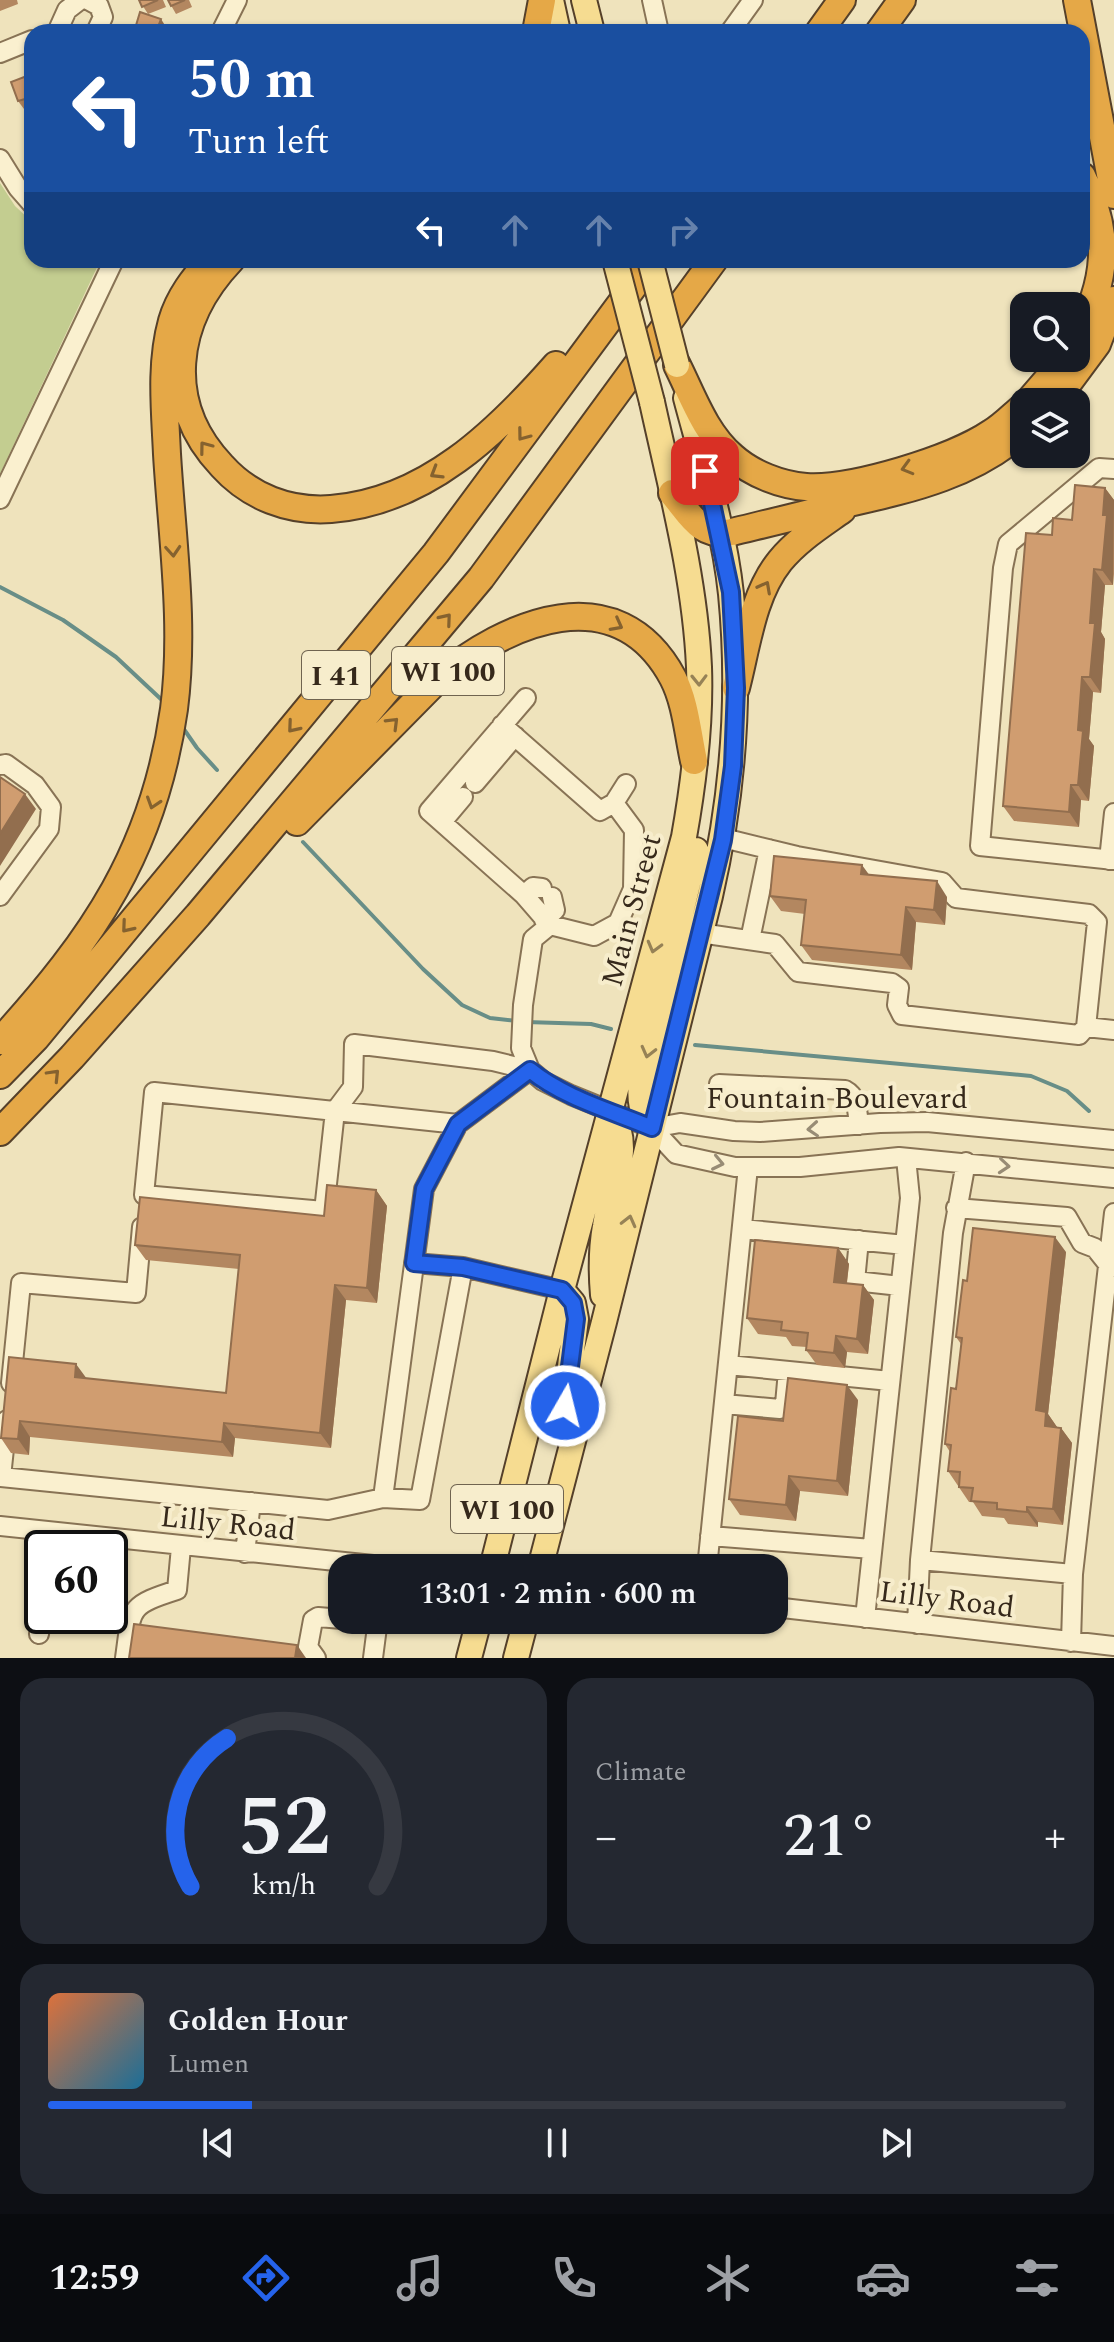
<!DOCTYPE html>
<meta charset="utf-8">
<style>
:root{--surface:#171b24;--page:#242831;--text:#f1f3f6;--muted:#9ea1a6;--line:#363941;--accent:#2563eb}
body{margin:0;font-family:Spectral,serif;background:var(--page);color:var(--text);height:100vh;display:flex;flex-direction:column;font-size:30px;white-space:nowrap}
*{box-sizing:border-box;margin:0}
p{font-size:26px;color:var(--muted)}
.icon{flex:none;width:44px;height:44px;fill:none;stroke:currentColor;stroke-width:2;stroke-linecap:round;stroke-linejoin:round}
.map{position:relative;height:1658px;overflow:hidden}
.sheet{display:flex;flex-direction:column;gap:20px;padding:20px;background:#0d0f14;flex:1}
.sheet>*{flex:none}
.banner{position:absolute;left:24px;top:24px;width:1066px;height:244px;border-radius:24px;box-shadow:0 2px 6px #0004;background:#1a4fa0;color:#fff;overflow:hidden}
.controls{position:absolute;left:1010px;top:292px;display:grid;gap:16px}
.controls a{display:grid;place-items:center;width:80px;height:80px;border-radius:16px;background:var(--surface);box-shadow:0 2px 6px #0004;font-size:40px}
.speed{position:absolute;left:24px;top:1530px;display:flex;gap:16px;font-size:40px;font-weight:700;text-align:center}
.speed>*{display:grid;place-content:center;width:104px;height:104px;border-radius:50%;background:var(--surface);box-shadow:0 2px 6px #0004;line-height:1}
.speed .limit{border:4px solid #111;border-radius:12px;background:#fff;color:#111}
.pin{position:absolute;display:grid;place-items:center;width:68px;height:68px;color:#fff;margin:-34px;border-radius:16px;box-shadow:0 4px 12px #0006}
.me{position:absolute;width:88px;margin:-44px;rotate:8deg;stroke-linejoin:round;filter:drop-shadow(0 0 6px #0008)}
.turn{display:flex;align-items:center;gap:28px;height:168px;padding:0 32px;font-size:36px}
.turn .icon{width:104px;height:104px;stroke-width:2.5}
.turn b{display:block;font-size:56px;line-height:68px}
.lanes{display:flex;align-items:center;height:76px;padding:0 32px;background:#0003;justify-content:center;gap:40px;direction:ltr}
.lanes .off{opacity:.35}
.big{font-size:60px;font-weight:600;line-height:1.1}
.sheet .card{flex:1;display:flex;flex-direction:column;justify-content:center;gap:12px;min-width:0;padding:0 28px;border-radius:24px;background:var(--page)}
.sheet .dial{align-items:center;gap:0}
.dial svg{height:208px;overflow:visible;fill:none;stroke:var(--line);stroke-width:7;stroke-linecap:round;text-anchor:middle}
.dial text{fill:var(--text);stroke:none}
.song{display:flex;align-items:center;gap:24px}
.cover{width:96px;height:96px;border-radius:12px;background:linear-gradient(135deg,hsl(20 70% 55%),hsl(200 70% 35%))}
.played{height:8px;border-radius:4px;background:linear-gradient(90deg,var(--accent) 20%,var(--line) 20%)}
.keys{display:flex;justify-content:space-around;direction:ltr}
.heat{display:flex;justify-content:space-between;align-items:center;font-size:44px;direction:ltr}
.sheet .tiles{flex:1;display:grid;gap:20px;grid-template-columns:1fr 1fr}
.card:last-child{grid-column:span 2}
.trip{position:absolute;left:328px;top:1554px;width:460px;height:80px;border-radius:24px;background:var(--surface);box-shadow:0 2px 6px #0004;font-weight:600;line-height:80px;text-align:center}
.tab-bar{display:flex;height:128px;justify-content:space-around;align-items:center;background:#090b0e;color:var(--muted)}
.tab-bar .icon{width:56px;height:56px}
.tab-bar .on{color:var(--accent)}
.tab-bar b{font-size:36px;color:var(--text)}
.map>svg:first-child{display:block}
</style>
<div class="map">
<svg width="1114" height="1658" viewBox="0 0 1114 1658">
<rect width="100%" height="100%" fill="#efe3bc"/>
<path fill="#c3cd90" d="M0 183 15 206 32 222V260L100 261 0 474Z"/>
<g fill="none" stroke-linecap="round" stroke-linejoin="round">
<path stroke="#688e87" stroke-width="4" d="M0 587 63 620 116 657 164 702
M181 725 197 748 217 770
M303 842 423 969 462 1005 490 1018 517 1021
M526 1022 591 1024 611 1029
M695 1045 1031 1076 1067 1091 1089 1111"/>
<g stroke="#887355" stroke-width="22">
<path id="minor" d="M88 0 99 6 103 17 96 32
M652 0 659 32
M65 32 58 30 67 10 80 0
M221 32 237 0
M730 32 753 0
M0 53 32 40
M0 159 18 188 32 204
M1114 469 1099 468 1008 544 1003 568 980 846 1114 860
M0 499 114 260
M526 698 429 811 524 895 550 925 594 936 618 923 633 889 634 830 614 803 626 784
M502 725 600 811 614 803
M0 765 6 764 35 785 51 807 49 829 0 896
M475 783 515 736
M442 822 463 797
M1109 860 1114 813
M524 895 533 887 542 888
M544 920 555 910 552 897
M550 925 533 939 523 1005 521 1048 530 1070 543 1081 571 1095 652 1128 676 1154 735 1167H800L899 1157 1114 1178
M700 933 775 944 798 972 892 983 899 988 897 1005 902 1015 1079 1035 1086 1027 1097 922 1089 914 956 898 942 882 797 856 723 838
M750 940 769 849
M1086 1027 1114 1030
M530 1070 458 1124 154 1092 144 1195 324 1211 335 1111 353 1087 354 1044 493 1061 530 1070
M719 1084 845 1090C858 1097 857 1111 859 1125
M458 1124 424 1189 383 1498 420 1500 463 1267 562 1290
M652 1128 680 1123 734 1131 760 1132 880 1123 927 1122 1114 1140
M956 1208 1067 1217 1082 1243 1095 1248 1111 1268
M742 1229 905 1245
M859 1240 855 1281 900 1286
M414 1263 463 1267
M728 1365 890 1381
M11 1383 21 1283 136 1293 142 1227
M724 1404 780 1409 785 1404 788 1371
M7 1420 1 1477 328 1510 383 1498
M0 1526 402 1568
M710 1536 872 1549
M245 1553 251 1502
M920 1560 1073 1574
M707 1568 748 1167
M774 1607 1114 1646
M865 1618 910 1198 906 1158
M349 1620 370 1623 377 1627 373 1658
M917 1624 920 1560 953 1233 966 1162
M39 1634 42 1613
M1071 1642 1073 1574 1114 1213
M125 1658C132 1608 127 1606 177 1590L181 1547
M316 1658 308 1647 313 1620 318 1617 342 1619"/>
</g>
<g stroke="#55402a" stroke-width="28">
<path id="major" d="M551 0 558 32
M584 0 592 32
M652 1128C641 1112 639 1100 641 1081L696 850
M562 1290 573 1303 576 1319 565 1406 568 1437
M603 1295C601 1272 601 1249 605 1226 611 1184 634 1151 611 1111
M492 1568 562 1290 684 837C694 781 701 723 699 667 695 578 671 489 652 402
M540 1568 604 1322 710 896C733 796 741 696 731 594 724 528 703 462 686 398
M469 1658 479 1620
M516 1658 526 1620"/>
</g>
<g stroke="#55402a" stroke-width="30">
<path id="highway" d="M1077 0 1114 195
M536 32 542 0
M819 32 842 0
M879 32 902 0
M231 260C173 321 162 403 222 466 250 497 289 512 331 509 426 502 497 432 556 365
M1076 339C1107 282 1112 235 1082 176
M677 365C693 397 705 433 733 457 752 474 781 485 806 487 851 490 953 459 991 433 1003 426 1013 415 1024 406
M1028 402 1066 358
M1054 402 1097 344 1114 300
M672 493C691 515 699 537 732 532 769 523 807 514 845 504 910 489 972 476 1024 430
M736 688C747 646 752 596 780 561 797 540 821 525 842 510
M297 822 437 680C506 622 617 574 673 678 686 703 688 734 694 761
M0 1041C94 938 154 850 174 709 185 625 172 538 167 454 165 410 160 364 172 321 179 297 194 278 210 260
M0 1075 36 1038 436 553 653 260
M0 1132 72 1057 198 915 481 578 714 260"/>
</g>
<use href="#minor" stroke="#faf0cf" stroke-width="18"/>
<use href="#major" stroke="#f6dc91" stroke-width="24"/>
<use href="#highway" stroke="#e5a847" stroke-width="26"/>
<g stroke="#55402a" stroke-width="28" stroke-linecap="butt">
<path id="major-bridge" d="M615 260 652 402
M650 260 677 365"/>
</g>
<use href="#major-bridge" stroke="#f6dc91" stroke-width="24"/>
</g>
<path fill="#b38760" d="M0 0H17L18 4 0 11Z
M139 0H163L166 7 148 14Z
M168 0H189L192 7 176 14Z
M32 74V106L24 109 18 101Z
M1105 488 1114 500V574L1113 585H1105L1101 632 1105 639 1101 693 1093 692 1089 739 1094 746 1089 801 1081 800 1079 827 1014 821 1003 806 1052 535 1072 520Z
M869 875 947 897 945 925 916 922 912 970 812 960 801 945 805 914 781 911 770 896Z
M376 1190 387 1206 377 1303 346 1300 331 1448 235 1438 233 1457 30 1437 29 1455 11 1453 1 1438 9 1357 87 1379 226 1393 239 1269 146 1260 135 1245 324 1216Z
M838 1248 849 1264 847 1283 863 1285 874 1300 868 1354 847 1352 845 1368 817 1365 806 1350 807 1347 792 1346 786 1337 758 1334 747 1318Z
M1066 1252 1048 1414 1057 1427 1061 1428 1072 1443 1063 1525 1038 1522V1527L1008 1524 1004 1518 982 1516 973 1502H969L948 1471 950 1452 945 1444 956 1389 961 1344 956 1337 967 1281Z
M858 1400 848 1496 800 1491 796 1521 740 1515 729 1499Z"/>
<path fill="#926e4e" d="M161 19 166 27 164 32H156Z
M1105 488 1114 500 1113 585 1102 570 1103 515Z
M1094 569 1105 585 1101 632 1105 639 1101 693 1090 677V623Z
M1082 677 1093 692 1089 739 1094 746 1089 801 1078 785V730Z
M1071 785 1081 800 1079 827 1069 812Z
M25 794 36 809 0 866V834Z
M862 865 873 880 861 874Z
M937 881 947 897 945 925 934 910Z
M906 907 916 922 912 970 901 955Z
M376 1190 387 1206 377 1303 367 1288Z
M1055 1237 1066 1252 1048 1414 1057 1427 1045 1426 1036 1410Z
M838 1248 849 1264 845 1297 834 1282Z
M335 1285 346 1300 331 1448 320 1433Z
M863 1285 874 1300 868 1354 857 1339Z
M836 1336 847 1352 845 1368 834 1353Z
M76 1364 87 1379 75 1377Z
M847 1385 858 1400 848 1496 837 1481Z
M20 1421 30 1437 29 1455 18 1439Z
M224 1423 235 1438 233 1457 222 1442Z
M1061 1428 1072 1443 1063 1525 1053 1509Z
M789 1476 800 1491 796 1521 786 1505Z
M1027 1507 1038 1522V1527L1027 1512Z
M297 1645 306 1658H295Z"/>
<path fill="#d09d70" stroke="#926e4e" stroke-width="2" d="M139 0H158L142 7Z
M168 0H185L171 6Z
M140 12 161 19 156 32H134Z
M32 74V97L18 101 11 82Z
M32 107V121L26 111Z
M1075 485 1105 488 1103 515H1107L1102 570 1094 569 1090 623H1095L1090 677H1082L1078 730 1083 731 1078 785H1071L1069 812 1003 806 1026 533 1052 535 1053 518 1072 520Z
M0 777 25 794 0 834Z
M774 856 862 865 861 874 937 881 934 910 906 907 901 955 801 945 806 900 770 896Z
M327 1185 376 1190 367 1288 335 1285 320 1433 224 1423 222 1442 20 1421 18 1439 1 1438 9 1357 76 1364 75 1377 226 1393 240 1255 135 1245 140 1197 324 1216Z
M973 1228 1055 1237 1036 1410 1046 1412 1045 1426 1061 1428 1053 1509 1027 1507V1512L997 1509V1503L971 1501 973 1488 959 1487 960 1472 948 1471 951 1445 945 1444 951 1388 956 1389 962 1338 956 1337 963 1280 967 1281Z
M755 1240 838 1248 834 1282 863 1285 857 1339 836 1336 834 1353 806 1350 808 1333 781 1330 782 1322 747 1318Z
M788 1378 847 1385 837 1481 789 1476 786 1505 729 1499 738 1416 783 1421Z
M134 1624 297 1645 295 1658H129Z"/>
<defs><path id="oneway-chevron" d="M-2-3.5L2.5 0L-2 3.5" fill="none" stroke-width="1.6" stroke-linecap="round" stroke-linejoin="round" transform="scale(2)"/></defs>
<g stroke="#85622f">
<use href="#oneway-chevron" transform="translate(523 435) rotate(127)"/>
<use href="#oneway-chevron" transform="translate(205 447) rotate(-127)"/>
<use href="#oneway-chevron" transform="translate(907 468) rotate(164)"/>
<use href="#oneway-chevron" transform="translate(436 473) rotate(149)"/>
<use href="#oneway-chevron" transform="translate(173 551) rotate(86)"/>
<use href="#oneway-chevron" transform="translate(765 587) rotate(-62)"/>
<use href="#oneway-chevron" transform="translate(446 619) rotate(-50)"/>
<use href="#oneway-chevron" transform="translate(617 625) rotate(28)"/>
<use href="#oneway-chevron" transform="translate(393 723) rotate(-45)"/>
<use href="#oneway-chevron" transform="translate(293 727) rotate(130)"/>
<use href="#oneway-chevron" transform="translate(153 803) rotate(108)"/>
<use href="#oneway-chevron" transform="translate(127 927) rotate(130)"/>
<use href="#oneway-chevron" transform="translate(54 1075) rotate(-46)"/>
</g>
<g stroke="#968256">
<use href="#oneway-chevron" transform="translate(699 680) rotate(89)"/>
<use href="#oneway-chevron" transform="translate(654 947) rotate(105)"/>
<use href="#oneway-chevron" transform="translate(648 1052) rotate(104)"/>
<use href="#oneway-chevron" transform="translate(629 1221) rotate(-76)"/>
</g>
<g stroke="#988c75">
<use href="#oneway-chevron" transform="translate(813 1129) rotate(176)"/>
<use href="#oneway-chevron" transform="translate(718 1163) rotate(12)"/>
<use href="#oneway-chevron" transform="translate(1004 1166) rotate(5)"/>
</g>
<g fill="none" stroke-linecap="round" stroke-linejoin="round">
<g stroke="#184099" stroke-width="20">
<path id="route" d="M565 1406 576 1319 573 1303 562 1290 463 1267 414 1263 424 1189 458 1124 530 1070C564 1098 612 1111 652 1128L723 840 733 766 736 688 731 592 705 471"/>
</g>
<use href="#route" stroke="#2563eb" stroke-width="14"/>
</g>
<g text-anchor="middle" stroke-width="8" stroke-linejoin="round" paint-order="stroke">
<g fill="#f7edcc" stroke="#706450" stroke-width="2">
<rect x="392" y="647" width="112" height="48" rx="6"/>
<rect x="302" y="651" width="68" height="48" rx="6"/>
<rect x="451" y="1485" width="112" height="48" rx="6"/>
</g>
<g font-size="28" font-weight="bold" fill="#36291b">
<text x="448" y="681">WI 100</text>
<text x="336" y="685">I 41</text>
<text x="507" y="1519">WI 100</text>
</g>
<g font-size="30" fill="#36291b" stroke="#f7edcc">
<text transform="translate(631 910) rotate(-75)" y="10">Main Street</text>
<text x="837" y="1108">Fountain Boulevard</text>
<text transform="translate(228 1523) rotate(6)" y="10">Lilly Road</text>
<text transform="translate(947 1599) rotate(7)" y="10">Lilly Road</text>
</g>
</g>
</svg>
<div class="controls">
<a><svg class="icon" aria-label="search" viewBox="0 0 24 24"><circle cx="10" cy="10" r="6"/><path d="M15 15l6 6"/></svg></a>
<a><svg class="icon" aria-label="layers" viewBox="0 0 24 24"><path d="M12 4l9 5-9 5-9-5zM3 14l9 5 9-5"/></svg></a>
</div>
<div class="speed"><div class="limit">60</div></div>
<div class="pin" style="left:705px;top:471px;background:#d93025"><svg class="icon" aria-label="arrive" viewBox="0 0 24 24"><path d="M6 21V4h12l-3 4 3 4H6"/></svg></div>
<svg class="me" style="left:565px;top:1406px" viewBox="-20 -20 40 40"><circle r="17" fill="#2563eb" stroke="#fff" stroke-width="3"/><path d="M0-11L8 9 0 5-8 9z" fill="#fff"/></svg>
<div class="trip">13:01 · 2 min · 600 m</div>
<div class="banner">
<div class="turn"><svg class="icon" aria-label="left" viewBox="0 0 24 24"><path d="M17 20v-9H6M10 6l-5 5 5 5"/></svg><div><b>50 m</b>Turn left</div></div>
<div class="lanes"><svg class="icon" aria-label="left" viewBox="0 0 24 24"><path d="M17 20v-9H6M10 6l-5 5 5 5"/></svg><svg class="icon off" aria-label="ahead" viewBox="0 0 24 24"><path d="M12 20V5M6 11l6-6 6 6"/></svg><svg class="icon off" aria-label="ahead" viewBox="0 0 24 24"><path d="M12 20V5M6 11l6-6 6 6"/></svg><svg class="icon off" aria-label="right" viewBox="0 0 24 24"><path d="M7 20v-9h11M14 6l5 5-5 5"/></svg></div>
</div>
</div>
<section class="sheet">
<div class="tiles">
<div class="card dial"><svg viewBox="0 0 100 80">
<path d="M14 69A42 42 0 1 1 86 69"/>
<path d="M14 69A42 42 0 0 1 28 12" stroke="#2563eb"/>
<text x="50" y="56" font-size="32" font-weight="700">52</text>
<text x="50" y="72" font-size="11">km/h</text>
</svg></div>
<div class="card"><p>Climate</p>
<div class="heat"><a>−</a><b class="big">21°</b><a>+</a></div>
</div>
<div class="card">
<div class="song"><i class="cover"></i><div><b>Golden Hour</b><p>Lumen</p></div></div>
<div class="played"></div>
<div class="keys"><svg class="icon" aria-label="previous" viewBox="0 0 24 24"><path d="M18 5L8 12l10 7zM5 5v14"/></svg><svg class="icon" aria-label="pause" viewBox="0 0 24 24"><path d="M8 5v14M16 5v14"/></svg><svg class="icon" aria-label="next" viewBox="0 0 24 24"><path d="M6 5l10 7-10 7zM19 5v14"/></svg></div>
</div>
</div>
</section>
<nav class="tab-bar">
<b>12:59</b>
<svg class="icon on" aria-label="directions" viewBox="0 0 24 24"><path d="M12 3l9 9-9 9-9-9zM9 14v-3h6M13 9l2 2-2 2"/></svg>
<svg class="icon" aria-label="music" viewBox="0 0 24 24"><path d="M9 18V5l10-2v13"/><circle cx="6" cy="18" r="3"/><circle cx="16" cy="16" r="3"/></svg>
<svg class="icon" aria-label="phone" viewBox="0 0 24 24"><path d="M5 4h4l2 5-3 2q2 4 5 5l2-3 5 2v4C11 20 4 13 5 4z"/></svg>
<svg class="icon" aria-label="climate" viewBox="0 0 24 24"><path d="M12 3v18M4 7l16 10M4 17L20 7"/></svg>
<svg class="icon" aria-label="car" viewBox="0 0 24 24"><path d="M5 17H2v-5l4-1 3-4h7l3 4 3 1v5h-3M9 17h6M6 11h13"/><circle cx="7" cy="17" r="2"/><circle cx="17" cy="17" r="2"/></svg>
<svg class="icon" aria-label="filters" viewBox="0 0 24 24"><path d="M4 7h16M4 17h16"/><circle cx="9" cy="7" r="2"/><circle cx="15" cy="17" r="2"/></svg>
</nav>
